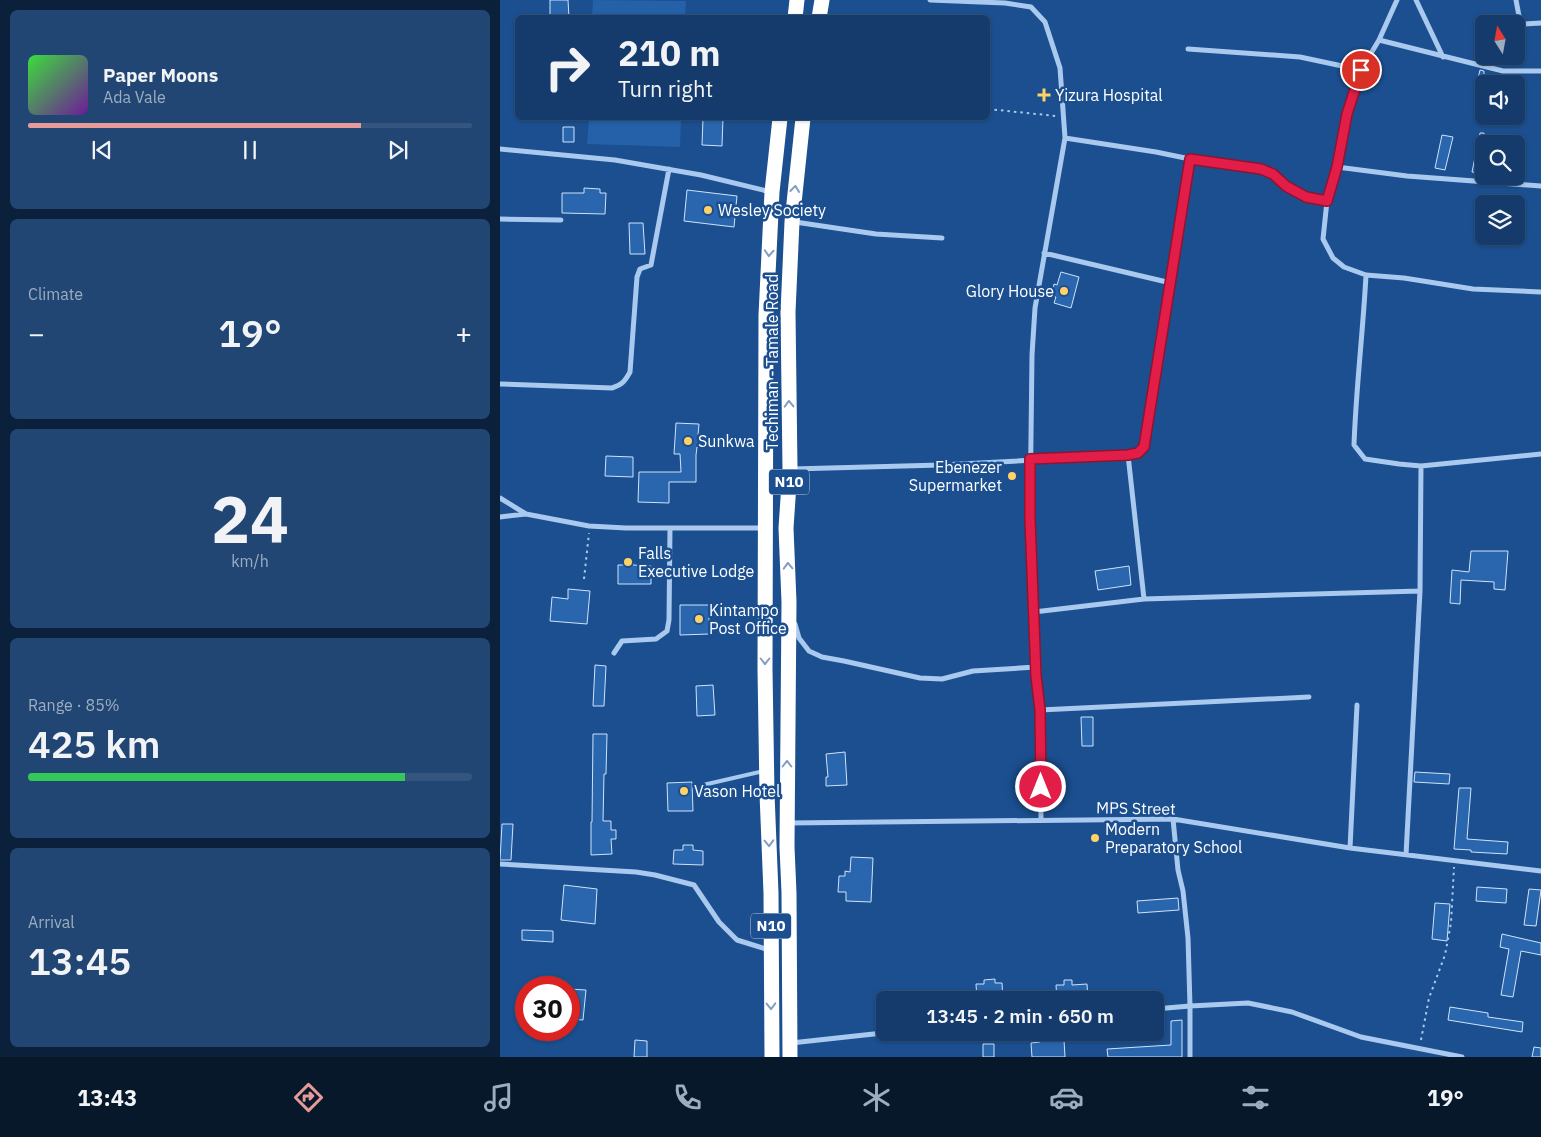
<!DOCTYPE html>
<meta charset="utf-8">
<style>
:root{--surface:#143b6b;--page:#214673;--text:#f1f3f6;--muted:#9dadc1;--line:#33557e;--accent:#e69b98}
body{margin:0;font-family:"IBM Plex Sans",sans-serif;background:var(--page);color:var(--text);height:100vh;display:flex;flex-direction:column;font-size:19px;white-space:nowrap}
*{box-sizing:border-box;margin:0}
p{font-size:16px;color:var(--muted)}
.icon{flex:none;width:28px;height:28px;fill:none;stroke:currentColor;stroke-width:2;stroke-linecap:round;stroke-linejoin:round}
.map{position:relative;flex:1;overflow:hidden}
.details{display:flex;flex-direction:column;gap:10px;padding:10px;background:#0b203b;width:500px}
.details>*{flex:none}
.guide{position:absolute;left:15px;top:15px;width:475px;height:105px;border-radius:8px;box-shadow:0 1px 4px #0004,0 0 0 1px var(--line);background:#143b6b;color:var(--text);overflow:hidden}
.needle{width:32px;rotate:349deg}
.controls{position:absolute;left:975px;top:15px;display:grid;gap:10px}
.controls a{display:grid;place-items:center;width:50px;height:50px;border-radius:8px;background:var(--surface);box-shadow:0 1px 4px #0004,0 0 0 1px var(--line);font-size:25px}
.speed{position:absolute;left:15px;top:976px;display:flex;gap:10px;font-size:25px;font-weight:700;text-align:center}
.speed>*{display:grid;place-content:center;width:65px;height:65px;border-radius:50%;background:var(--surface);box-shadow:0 1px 4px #0004,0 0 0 1px var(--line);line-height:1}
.speed .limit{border:8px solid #d22;background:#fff;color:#111}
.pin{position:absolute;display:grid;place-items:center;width:42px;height:42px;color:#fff;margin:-21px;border:2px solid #fff;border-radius:50%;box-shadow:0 1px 5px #0007}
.me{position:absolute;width:55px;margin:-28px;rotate:0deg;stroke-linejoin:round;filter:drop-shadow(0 0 4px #0008)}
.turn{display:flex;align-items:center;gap:18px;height:105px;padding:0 20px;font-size:22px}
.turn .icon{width:65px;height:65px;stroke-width:2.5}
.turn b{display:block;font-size:35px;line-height:42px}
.big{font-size:38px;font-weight:600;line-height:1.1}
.details .card{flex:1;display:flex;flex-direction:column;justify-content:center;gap:8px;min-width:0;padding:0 18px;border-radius:8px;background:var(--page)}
.details .dial{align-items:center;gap:0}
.dial b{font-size:65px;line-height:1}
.song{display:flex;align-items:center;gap:15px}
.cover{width:60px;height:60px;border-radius:8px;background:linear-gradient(135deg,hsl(120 70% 55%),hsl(280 70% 35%))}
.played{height:5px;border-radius:2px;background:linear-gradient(90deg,var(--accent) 75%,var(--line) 75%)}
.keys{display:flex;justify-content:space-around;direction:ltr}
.heat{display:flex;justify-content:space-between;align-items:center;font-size:28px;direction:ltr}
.charge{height:8px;border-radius:4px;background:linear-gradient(90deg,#34c759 85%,var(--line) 0)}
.trip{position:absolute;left:376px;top:991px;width:288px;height:50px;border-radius:8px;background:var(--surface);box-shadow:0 1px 4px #0004,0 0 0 1px var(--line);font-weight:600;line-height:50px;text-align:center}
.dock{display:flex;height:80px;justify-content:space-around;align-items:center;background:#08182b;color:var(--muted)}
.dock .icon{width:35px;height:35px}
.dock .selected{color:var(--accent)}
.dock b{font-size:22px;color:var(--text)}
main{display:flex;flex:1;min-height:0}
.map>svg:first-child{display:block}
</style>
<main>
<section class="details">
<div class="card">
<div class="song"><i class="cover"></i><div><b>Paper Moons</b><p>Ada Vale</p></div></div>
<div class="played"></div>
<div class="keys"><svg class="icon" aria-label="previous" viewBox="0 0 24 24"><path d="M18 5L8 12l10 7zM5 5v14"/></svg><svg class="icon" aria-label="pause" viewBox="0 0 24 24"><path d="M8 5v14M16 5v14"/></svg><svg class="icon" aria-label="next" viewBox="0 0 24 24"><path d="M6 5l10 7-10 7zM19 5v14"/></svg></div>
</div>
<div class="card"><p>Climate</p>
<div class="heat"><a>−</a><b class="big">19°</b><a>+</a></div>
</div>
<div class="card dial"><b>24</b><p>km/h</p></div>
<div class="card"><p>Range · 85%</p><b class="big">425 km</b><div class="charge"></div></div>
<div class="card"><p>Arrival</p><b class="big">13:45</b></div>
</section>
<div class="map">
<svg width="1041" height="1057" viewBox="0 0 1041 1057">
<rect width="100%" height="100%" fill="#1b4f8f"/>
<path fill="#2461a8" d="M93 0 186 1 185 17H92Z
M89 118H181L180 147 87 144Z"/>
<path fill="#2a66ad" stroke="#cfe3fa" d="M50 0H68L69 18H50Z
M980 70 984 71V93L975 91Z
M203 118H223L222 146 202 145Z
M63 127H74V142H63Z
M980 133H984L983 174 972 172Z
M942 135 953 137 945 170 935 168Z
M84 188 100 189V193H106L105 214 62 213V193H84Z
M187 190 237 196 234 227 184 221Z
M129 223H143L145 254H130Z
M561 272 579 277 571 308 554 303 556 297 551 296 554 284 557 285Z
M176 423 199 424 198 435H201V447H197L196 455V482H169V503L138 502 139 472H181L180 454H174Z
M106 456 133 457V477L105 476Z
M971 551H1008L1005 590 994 589V582L961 580 960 604 950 603 952 570 969 572Z
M124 561H133V565L151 566V584H118V565H124Z
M629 566 631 585 598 590 595 571Z
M68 589 90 591 87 624 50 621 52 597 68 599Z
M180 605H209V634L180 635Z
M95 665 106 666 104 706H93Z
M213 685 215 715 197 716 196 686Z
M581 717H593V746H582Z
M93 734H107L106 774H104L103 821H111V830H116V839H111L112 854 91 855V822H92Z
M345 752 347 785 326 786V777H328L326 754Z
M915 772 950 774 949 784 914 782Z
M192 782 193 811H168L167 783Z
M959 788H971L967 839 1008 842 1007 854 971 852V850L954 849Z
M2 824H13L11 860H0Z
M183 845H193V850L203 851V865L173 864 174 850H183Z
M351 857 373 858 371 902 346 901V892H338L339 876H345V871L350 872Z
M64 885 97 889 95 924 61 920Z
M977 887 1007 889 1006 903 976 901Z
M1029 889 1041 890 1036 926 1024 925Z
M678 898 679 910 638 913 637 901Z
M935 903 950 904 947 941 932 939Z
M22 930 53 931V942L22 940Z
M1002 934 1041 943V955L1021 951 1013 997 1001 995 1009 949 1000 947Z
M495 979V983H502L503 1000H477L476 984H484V980Z
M564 980H572V985L587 984 588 1000H557L556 985H564Z
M69 989 86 990 83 1020 69 1019Z
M950 1007 988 1013V1017L1023 1022 1022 1032 948 1020Z
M682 1020V1057H608L607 1049 671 1045V1021Z
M557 1037V1041L564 1040 565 1057H532L531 1043 540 1042V1038Z
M135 1040 147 1041V1057H134Z
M483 1044H494V1057H483Z
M1034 1047 1041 1048V1057H1032Z"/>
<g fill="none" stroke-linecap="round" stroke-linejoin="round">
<path stroke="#a9c9ee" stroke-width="2" stroke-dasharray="2.5 4" stroke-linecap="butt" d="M488 109 556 116
M84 579 89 533
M921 1040 929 998 945 955 951 923 954 867"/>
<path stroke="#a9c9ee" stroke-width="4" d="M203 785 264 771"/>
<path stroke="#a9c9ee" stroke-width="5" d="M430 0 505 3 531 7 545 22 560 68 565 138 656 152 690 159 761 169 773 174 786 186 806 197 827 201
M897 0 879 40 861 70 847 114 837 167 827 201 823 239 833 258 844 267 866 275 904 278 973 289 1041 292
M916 0 943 57
M1016 0 1019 16 1024 24 1041 23
M879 40 1003 71H1041
M688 49 800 57 861 70
M0 149 115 160 201 175 271 192
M837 167 907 176 1041 186
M0 219 61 220
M295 222 376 234 442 238
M544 253 671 283
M866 275C863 332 856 388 854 445L865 459 899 464 921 466 1041 454
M0 384 112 388C122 385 125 381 130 372L137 277 140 269 151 265 169 169
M628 455 644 599
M292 469 441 465 628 455 638 453 644 447 690 159
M0 498 26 514
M0 517 26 514 89 526 126 528H263
M534 612 644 599 920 591
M295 624 299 638 309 651 322 657 344 661 420 678 442 679 473 671 536 667
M114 653 122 641 156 639 167 631 169 620 170 528
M540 710 809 697
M541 820 540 710 537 676 530 519 532 355 535 308 565 138
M288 823 673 819 850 848 1041 871
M850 848 857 705
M906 855 920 591 921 466
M0 864 136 872 155 875 194 885 219 922 237 940 269 950
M655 1009 690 1006 688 938 683 891 678 870 673 819
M291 1043 392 1032
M690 1057V1006L748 1003 792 1012 861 1037 962 1057"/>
<path stroke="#fff" stroke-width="15" d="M295 18 297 0
M319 18 322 0
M272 1057 271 893 267 794 265 669 266 315 272 192 280 118
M290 1057 289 893 287 847 289 602 286 528 290 469 288 312 292 222 303 118"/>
</g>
<defs><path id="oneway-chevron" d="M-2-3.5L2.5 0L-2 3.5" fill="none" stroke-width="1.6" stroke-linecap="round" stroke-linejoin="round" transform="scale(1.25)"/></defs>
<g stroke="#829ec1">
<use href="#oneway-chevron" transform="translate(295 189) rotate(-84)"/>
<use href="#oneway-chevron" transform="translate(269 253) rotate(93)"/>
<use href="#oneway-chevron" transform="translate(289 404) rotate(-91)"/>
<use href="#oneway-chevron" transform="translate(288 566) rotate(-92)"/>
<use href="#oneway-chevron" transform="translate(265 661) rotate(90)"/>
<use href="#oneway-chevron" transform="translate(287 764) rotate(-90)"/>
<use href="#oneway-chevron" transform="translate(269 843) rotate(88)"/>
<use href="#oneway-chevron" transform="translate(271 1006) rotate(89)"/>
</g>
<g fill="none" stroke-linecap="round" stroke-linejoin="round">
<g stroke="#92132f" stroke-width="12">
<path id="route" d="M541 787 540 710 536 676 530 519V459L628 455 638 453 644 447 690 159 761 169 773 174 786 186 806 197 827 201 837 167 847 114 861 70"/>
</g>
<use href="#route" stroke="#e11d48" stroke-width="9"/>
</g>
<g fill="#ffd166" stroke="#1b4f8f" stroke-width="2">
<path d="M541.5 87.5h5v5h5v5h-5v5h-5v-5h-5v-5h5z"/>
<circle cx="208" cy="210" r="5"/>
<circle cx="564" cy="291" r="5"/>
<circle cx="188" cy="441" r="5"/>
<circle cx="512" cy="476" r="5"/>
<circle cx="128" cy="562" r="5"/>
<circle cx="199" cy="619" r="5"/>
<circle cx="184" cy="791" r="5"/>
<circle cx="595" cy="838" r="5"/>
</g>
<g text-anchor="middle" stroke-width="5" stroke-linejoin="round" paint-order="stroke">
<g fill="#1b4f8f" stroke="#bbcadd" stroke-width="1">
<rect x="269" y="469.5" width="40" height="25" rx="4"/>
<rect x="251" y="913.5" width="40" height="25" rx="4"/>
</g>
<g font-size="15" font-weight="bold" fill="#fff">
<text x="289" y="487">N10</text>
<text x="271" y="931">N10</text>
</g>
<g font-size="16" fill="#fff" stroke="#1b4f8f" text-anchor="start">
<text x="555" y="101">Yizura Hospital</text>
<text x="218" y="216">Wesley Society</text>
<text x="554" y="297" text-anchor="end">Glory House</text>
<text x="198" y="447">Sunkwa</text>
<text x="502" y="473" text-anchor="end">Ebenezer<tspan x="502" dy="18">Supermarket</tspan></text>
<text x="138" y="559">Falls<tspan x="138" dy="18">Executive Lodge</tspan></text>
<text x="209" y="616">Kintampo<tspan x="209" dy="18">Post Office</tspan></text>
<text x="194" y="797">Vason Hotel</text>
<text x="605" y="835">Modern<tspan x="605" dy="18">Preparatory School</tspan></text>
</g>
<g font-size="16" fill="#fff" stroke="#1b4f8f">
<text transform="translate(272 362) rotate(-90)" y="6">Techiman - Tamale Road</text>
<text transform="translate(636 808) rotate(1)" y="6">MPS Street</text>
</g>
</g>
</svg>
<div class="controls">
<a><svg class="needle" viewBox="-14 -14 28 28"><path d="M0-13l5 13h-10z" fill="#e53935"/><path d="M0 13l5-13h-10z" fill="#9dadc1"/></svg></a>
<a><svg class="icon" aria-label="sound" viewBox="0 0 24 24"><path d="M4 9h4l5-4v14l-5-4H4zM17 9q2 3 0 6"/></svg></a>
<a><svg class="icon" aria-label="search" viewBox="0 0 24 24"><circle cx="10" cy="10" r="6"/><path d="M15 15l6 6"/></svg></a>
<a><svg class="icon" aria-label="layers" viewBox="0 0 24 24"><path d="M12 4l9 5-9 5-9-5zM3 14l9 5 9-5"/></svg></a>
</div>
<div class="speed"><div class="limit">30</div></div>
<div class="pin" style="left:861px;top:70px;background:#d93025"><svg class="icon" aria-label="arrive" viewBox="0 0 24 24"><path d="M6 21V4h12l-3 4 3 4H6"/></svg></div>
<svg class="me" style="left:541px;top:787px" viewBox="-20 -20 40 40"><circle r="17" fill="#e11d48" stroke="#fff" stroke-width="3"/><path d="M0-11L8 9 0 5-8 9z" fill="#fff"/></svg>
<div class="trip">13:45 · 2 min · 650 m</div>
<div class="guide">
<div class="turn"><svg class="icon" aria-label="right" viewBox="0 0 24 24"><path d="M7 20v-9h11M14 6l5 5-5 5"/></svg><div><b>210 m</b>Turn right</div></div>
</div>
</div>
</main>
<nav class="dock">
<b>13:43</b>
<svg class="icon selected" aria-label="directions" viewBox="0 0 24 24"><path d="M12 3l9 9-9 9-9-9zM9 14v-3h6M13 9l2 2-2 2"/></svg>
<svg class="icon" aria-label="music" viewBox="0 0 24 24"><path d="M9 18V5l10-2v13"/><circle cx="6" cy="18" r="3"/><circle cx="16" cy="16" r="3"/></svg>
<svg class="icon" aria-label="phone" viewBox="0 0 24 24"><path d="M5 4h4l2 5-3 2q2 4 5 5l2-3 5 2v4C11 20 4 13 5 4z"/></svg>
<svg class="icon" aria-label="climate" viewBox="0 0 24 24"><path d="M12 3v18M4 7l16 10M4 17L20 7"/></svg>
<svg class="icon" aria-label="car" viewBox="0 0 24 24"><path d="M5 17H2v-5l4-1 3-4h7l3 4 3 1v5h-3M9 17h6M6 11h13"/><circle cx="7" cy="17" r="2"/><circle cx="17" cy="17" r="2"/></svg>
<svg class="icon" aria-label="filters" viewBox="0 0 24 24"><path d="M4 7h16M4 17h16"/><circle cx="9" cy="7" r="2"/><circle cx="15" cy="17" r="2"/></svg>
<b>19°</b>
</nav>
